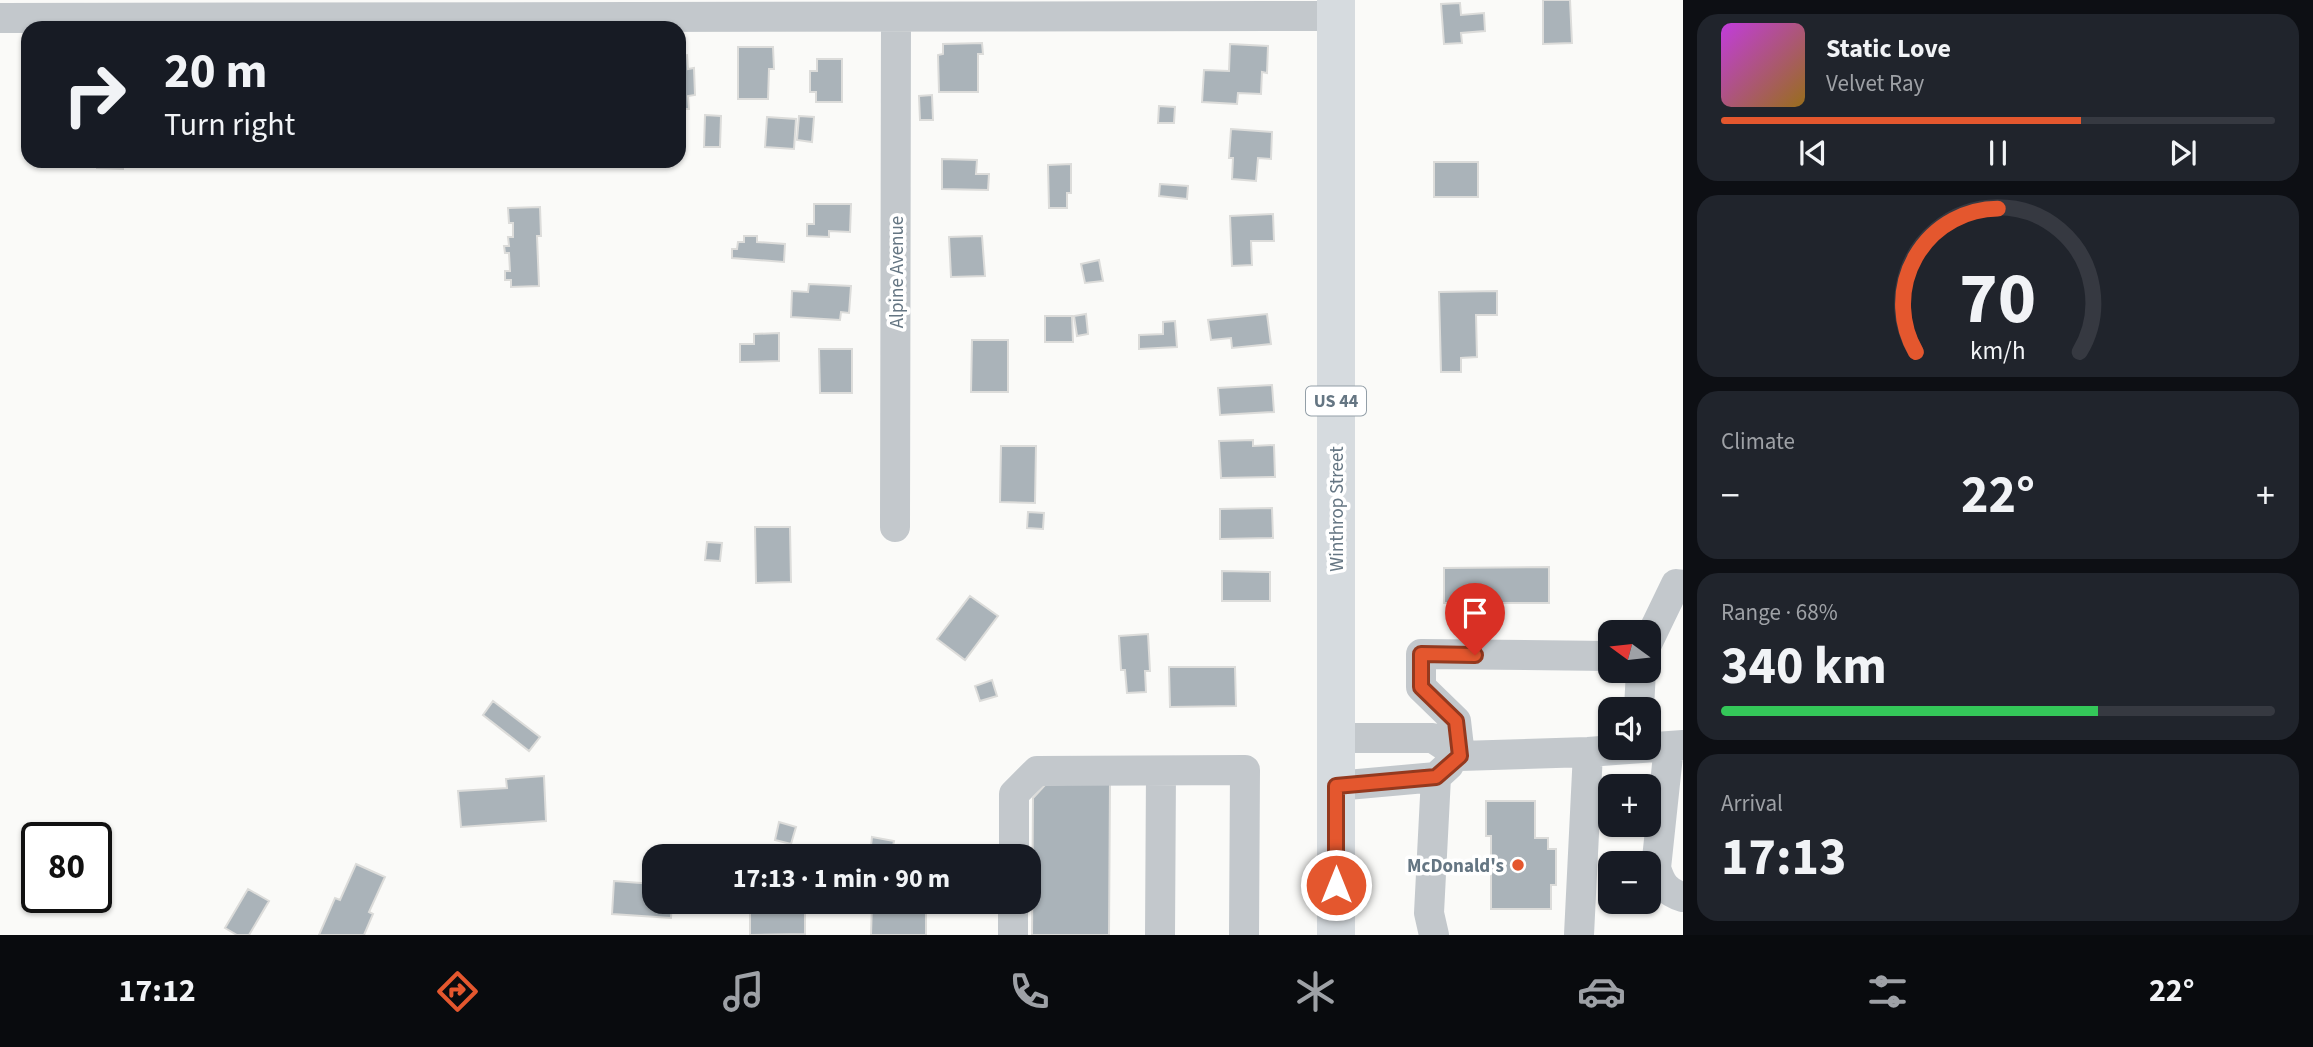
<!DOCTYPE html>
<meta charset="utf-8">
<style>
:root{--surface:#171b24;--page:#20242c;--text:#f1f3f6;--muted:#9ea1a6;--line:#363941;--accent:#e4572e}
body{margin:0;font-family:"Source Sans 3",sans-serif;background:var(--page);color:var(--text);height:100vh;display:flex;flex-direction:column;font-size:26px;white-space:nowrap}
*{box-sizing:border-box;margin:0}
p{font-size:23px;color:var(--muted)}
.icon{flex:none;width:38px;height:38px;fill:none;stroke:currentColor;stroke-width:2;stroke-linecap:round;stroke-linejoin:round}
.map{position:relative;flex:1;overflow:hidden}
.sheet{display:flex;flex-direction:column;gap:14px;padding:14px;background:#0d0f14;width:630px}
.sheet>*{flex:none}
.banner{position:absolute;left:21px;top:21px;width:665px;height:147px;border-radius:21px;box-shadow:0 2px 5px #0004;background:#171b24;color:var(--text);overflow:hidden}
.needle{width:46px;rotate:285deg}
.fabs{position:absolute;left:1598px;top:620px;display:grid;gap:14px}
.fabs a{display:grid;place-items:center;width:63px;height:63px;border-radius:14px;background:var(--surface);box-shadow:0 2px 5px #0004;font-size:35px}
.speed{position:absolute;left:21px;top:822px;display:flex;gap:14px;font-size:35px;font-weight:700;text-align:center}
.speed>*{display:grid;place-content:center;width:91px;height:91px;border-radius:50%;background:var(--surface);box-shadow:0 2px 5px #0004;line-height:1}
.speed .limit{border:4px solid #111;border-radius:10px;background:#fff;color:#111}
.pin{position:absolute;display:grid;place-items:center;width:60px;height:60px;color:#fff;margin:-72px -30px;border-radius:50% 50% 50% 0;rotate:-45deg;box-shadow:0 0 7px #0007}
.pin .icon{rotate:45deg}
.me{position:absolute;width:77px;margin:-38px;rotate:0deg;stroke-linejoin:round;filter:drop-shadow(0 0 5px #0008)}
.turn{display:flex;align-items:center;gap:24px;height:147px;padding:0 28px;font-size:32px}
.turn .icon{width:91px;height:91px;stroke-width:2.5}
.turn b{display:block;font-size:49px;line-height:60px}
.big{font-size:52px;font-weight:700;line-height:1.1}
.sheet .tile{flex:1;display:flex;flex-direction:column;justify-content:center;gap:10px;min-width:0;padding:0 24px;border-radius:21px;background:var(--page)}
.sheet .dial{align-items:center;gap:0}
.dial svg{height:182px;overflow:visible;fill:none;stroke:var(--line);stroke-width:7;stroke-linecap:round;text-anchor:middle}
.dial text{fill:var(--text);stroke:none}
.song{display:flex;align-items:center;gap:21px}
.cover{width:84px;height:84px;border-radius:10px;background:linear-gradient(135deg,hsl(290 70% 55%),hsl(40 70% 35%))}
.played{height:7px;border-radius:4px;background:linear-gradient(90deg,var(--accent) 65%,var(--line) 65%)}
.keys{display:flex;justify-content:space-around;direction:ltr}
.heat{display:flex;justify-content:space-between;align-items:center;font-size:38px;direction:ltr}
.charge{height:10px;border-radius:5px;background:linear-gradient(90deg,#34c759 68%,var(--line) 0)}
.trip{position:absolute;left:642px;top:844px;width:399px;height:70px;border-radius:21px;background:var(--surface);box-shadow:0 2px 5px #0004;font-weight:700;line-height:70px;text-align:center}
.dock{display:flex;height:112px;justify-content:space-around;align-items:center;background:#090b0e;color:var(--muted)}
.dock .icon{width:49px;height:49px}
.dock .active{color:var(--accent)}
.dock b{font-size:32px;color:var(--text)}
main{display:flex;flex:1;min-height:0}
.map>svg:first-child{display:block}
</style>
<main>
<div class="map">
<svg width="1683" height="935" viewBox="0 0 1683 935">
<rect width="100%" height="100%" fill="#fafaf8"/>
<path fill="#aab3b9" stroke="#dcdcda" stroke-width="2" d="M1543 0H1570L1572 43 1543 44Z
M1460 3 1461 15 1484 13 1485 31 1461 33 1462 43 1444 44 1441 4Z
M982 43 983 54H978V92H939L938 55 943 54V44Z
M1230 44 1268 46 1267 73 1262 72 1261 94 1238 93 1237 104 1202 102 1204 70 1229 71Z
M738 47H773L774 69H769L768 99H738Z
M687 55 688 69 694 68 695 95 688 96 689 109H679V56Z
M817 59H842V102H816V92H810V71H817Z
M932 95 933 120H920L919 96Z
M1159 106 1175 107 1174 123H1158Z
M705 115 721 116 720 147H704Z
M799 116 814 117 812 142 797 140Z
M767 117 796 119 794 149 765 147Z
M1231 129 1272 132 1271 159 1258 158 1256 181 1232 179 1233 158H1229Z
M942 159 977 160 976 174H989L988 190 942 189Z
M97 161H123V169L97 168Z
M1434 162H1478V197H1434Z
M1071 164V193H1067V208H1049L1048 165Z
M1160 184 1188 186 1187 199 1159 196Z
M814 204H851L850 232 829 231V237L807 236V224H814Z
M540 207 541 236H537L539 286 511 287V280H505V271H510L509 253H505L504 246H509L508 237H513V223H509L508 208Z
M1273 214 1274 241H1251L1252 265 1232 266 1230 216Z
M744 236H757V242L785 244 784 262 732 258V249H737L738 242H744Z
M982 236 985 276 951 277 949 237Z
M1099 260 1103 281 1085 283 1081 264Z
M809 284 851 286 849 313 841 312 840 320 791 317 792 291 808 292Z
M1497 291V315H1476L1477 357 1461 358V372H1441L1439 292Z
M1086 314 1088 334 1077 336 1074 316Z
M1267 314 1271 344 1232 348 1231 338 1211 340 1208 320Z
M1045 316H1072L1073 342H1045Z
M1175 321 1177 347 1139 349V335L1163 334V322Z
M779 333V361L740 362V344H754V334Z
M972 340H1008V392H971Z
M819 349H852V393H820Z
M1272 385 1274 412 1220 415 1218 388Z
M1253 440V446L1274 445 1275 477 1221 478 1219 441Z
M1001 446H1036L1035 503 1000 502Z
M1272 508 1273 538 1220 539V509Z
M1028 512 1044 513 1043 529 1027 528Z
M755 527H790L791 582 756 583Z
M707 542 722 543 720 561 705 560Z
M1549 567V603H1444V568Z
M1222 571 1270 572V601H1222Z
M970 596 998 616 965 660 937 639Z
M1148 634 1150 671H1145L1146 692 1127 693 1125 670H1121L1119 636Z
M1169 667H1235L1236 706 1170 707Z
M992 680 997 696 980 701 975 686Z
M493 701 540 737 529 751 483 715Z
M544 776 546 821 461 827 458 791 507 788 506 779Z
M1110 782 1109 935H1032L1033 798 1045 785Z
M1486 801H1535V838H1548V849H1556V885H1551V909H1491V836H1486Z
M779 822 796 827 791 844 775 840Z
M872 837 894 841 891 856 870 855Z
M356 864 385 877 369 912 373 914 364 935H319L335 898 340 900Z
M614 881 654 884V901H672L671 918 612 914Z
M248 889 269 901 249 935H237L225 928Z
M750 901H805V934L750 935Z
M872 903 926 904V935H871Z"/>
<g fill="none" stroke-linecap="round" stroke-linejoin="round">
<path stroke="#c3c8cc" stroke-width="30" d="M0 18 1337 16
M895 527 896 17
M1648 642 1676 584 1683 585
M1639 709 1641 670
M1336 738H1433L1460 756 1588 752 1683 745
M1669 746 1656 868C1661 884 1666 892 1683 897
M1460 756 1456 721 1421 687V654L1610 656
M1336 786 1436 777 1449 765
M1014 856V794L1037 771 1245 770 1244 935
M1013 935V901
M1160 935 1161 771
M1434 935 1429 913 1436 777
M1579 935 1588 752"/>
<path stroke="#d6dbdf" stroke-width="38" d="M1336 935V0"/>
</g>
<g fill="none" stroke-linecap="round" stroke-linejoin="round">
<g stroke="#94391e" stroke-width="18">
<path id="route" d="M1336 885V786L1436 777 1460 756 1456 721 1421 687V654L1475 655"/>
</g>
<use href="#route" stroke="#e4572e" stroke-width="12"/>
</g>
<circle fill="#e4572e" stroke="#fff" stroke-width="2.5" cx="1518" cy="865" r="7"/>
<g text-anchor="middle" stroke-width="7" stroke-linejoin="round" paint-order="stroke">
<rect fill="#fff" stroke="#939fa8" stroke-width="2" x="1306" y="386.5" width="60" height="29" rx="5"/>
<g font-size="18" font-weight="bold" fill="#657683">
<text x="1336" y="407">US 44</text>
</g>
<g font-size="19" fill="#657683" stroke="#fff">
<text transform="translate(896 272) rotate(-90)" y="7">Alpine Avenue</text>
<text transform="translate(1336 509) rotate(-90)" y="7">Winthrop Street</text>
</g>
<g font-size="19" font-weight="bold" fill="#657683" stroke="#fff" text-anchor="end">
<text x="1504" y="872">McDonald's</text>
</g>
</g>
</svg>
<div class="fabs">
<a><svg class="needle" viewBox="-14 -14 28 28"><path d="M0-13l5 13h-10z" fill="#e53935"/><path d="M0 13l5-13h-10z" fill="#9ea1a6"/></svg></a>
<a><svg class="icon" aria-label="sound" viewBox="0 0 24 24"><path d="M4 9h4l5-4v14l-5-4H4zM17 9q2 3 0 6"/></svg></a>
<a>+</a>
<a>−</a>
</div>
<div class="speed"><div class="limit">80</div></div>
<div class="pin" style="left:1475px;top:655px;background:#d93025"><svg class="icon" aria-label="arrive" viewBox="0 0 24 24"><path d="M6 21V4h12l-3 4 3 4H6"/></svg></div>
<svg class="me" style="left:1336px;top:885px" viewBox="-20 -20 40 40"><circle r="17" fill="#e4572e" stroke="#fff" stroke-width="3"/><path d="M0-11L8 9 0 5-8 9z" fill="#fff"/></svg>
<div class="trip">17:13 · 1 min · 90 m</div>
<div class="banner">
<div class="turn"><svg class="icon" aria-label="right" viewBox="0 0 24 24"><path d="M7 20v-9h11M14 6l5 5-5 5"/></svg><div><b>20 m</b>Turn right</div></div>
</div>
</div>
<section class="sheet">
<div class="tile">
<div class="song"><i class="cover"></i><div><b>Static Love</b><p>Velvet Ray</p></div></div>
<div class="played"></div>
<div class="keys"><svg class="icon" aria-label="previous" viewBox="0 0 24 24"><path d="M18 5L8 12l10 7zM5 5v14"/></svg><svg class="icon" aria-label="pause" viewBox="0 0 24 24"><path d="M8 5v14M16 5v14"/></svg><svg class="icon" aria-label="next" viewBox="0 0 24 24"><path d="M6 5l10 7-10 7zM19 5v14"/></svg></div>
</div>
<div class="tile dial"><svg viewBox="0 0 100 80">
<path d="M14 69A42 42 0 1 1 86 69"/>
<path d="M14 69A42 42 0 0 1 50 6" stroke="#e4572e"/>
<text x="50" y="56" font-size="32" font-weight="700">70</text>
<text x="50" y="72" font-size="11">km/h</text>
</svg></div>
<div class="tile"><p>Climate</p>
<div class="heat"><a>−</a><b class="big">22°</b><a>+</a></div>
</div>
<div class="tile"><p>Range · 68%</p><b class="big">340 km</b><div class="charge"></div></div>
<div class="tile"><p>Arrival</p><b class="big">17:13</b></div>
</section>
</main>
<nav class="dock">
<b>17:12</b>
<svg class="icon active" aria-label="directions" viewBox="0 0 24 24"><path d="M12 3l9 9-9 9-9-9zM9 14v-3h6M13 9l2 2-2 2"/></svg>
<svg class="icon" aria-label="music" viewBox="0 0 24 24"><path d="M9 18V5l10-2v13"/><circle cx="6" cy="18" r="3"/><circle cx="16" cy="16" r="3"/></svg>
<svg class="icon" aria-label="phone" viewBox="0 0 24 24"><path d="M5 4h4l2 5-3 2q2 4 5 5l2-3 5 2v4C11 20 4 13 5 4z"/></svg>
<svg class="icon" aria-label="climate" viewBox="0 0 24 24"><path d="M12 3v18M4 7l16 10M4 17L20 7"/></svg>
<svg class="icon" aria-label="car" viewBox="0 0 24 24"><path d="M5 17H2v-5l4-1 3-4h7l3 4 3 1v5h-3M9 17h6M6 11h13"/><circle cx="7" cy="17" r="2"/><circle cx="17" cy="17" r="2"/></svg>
<svg class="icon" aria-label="filters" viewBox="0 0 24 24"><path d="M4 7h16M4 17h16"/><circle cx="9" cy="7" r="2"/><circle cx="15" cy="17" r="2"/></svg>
<b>22°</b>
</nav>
